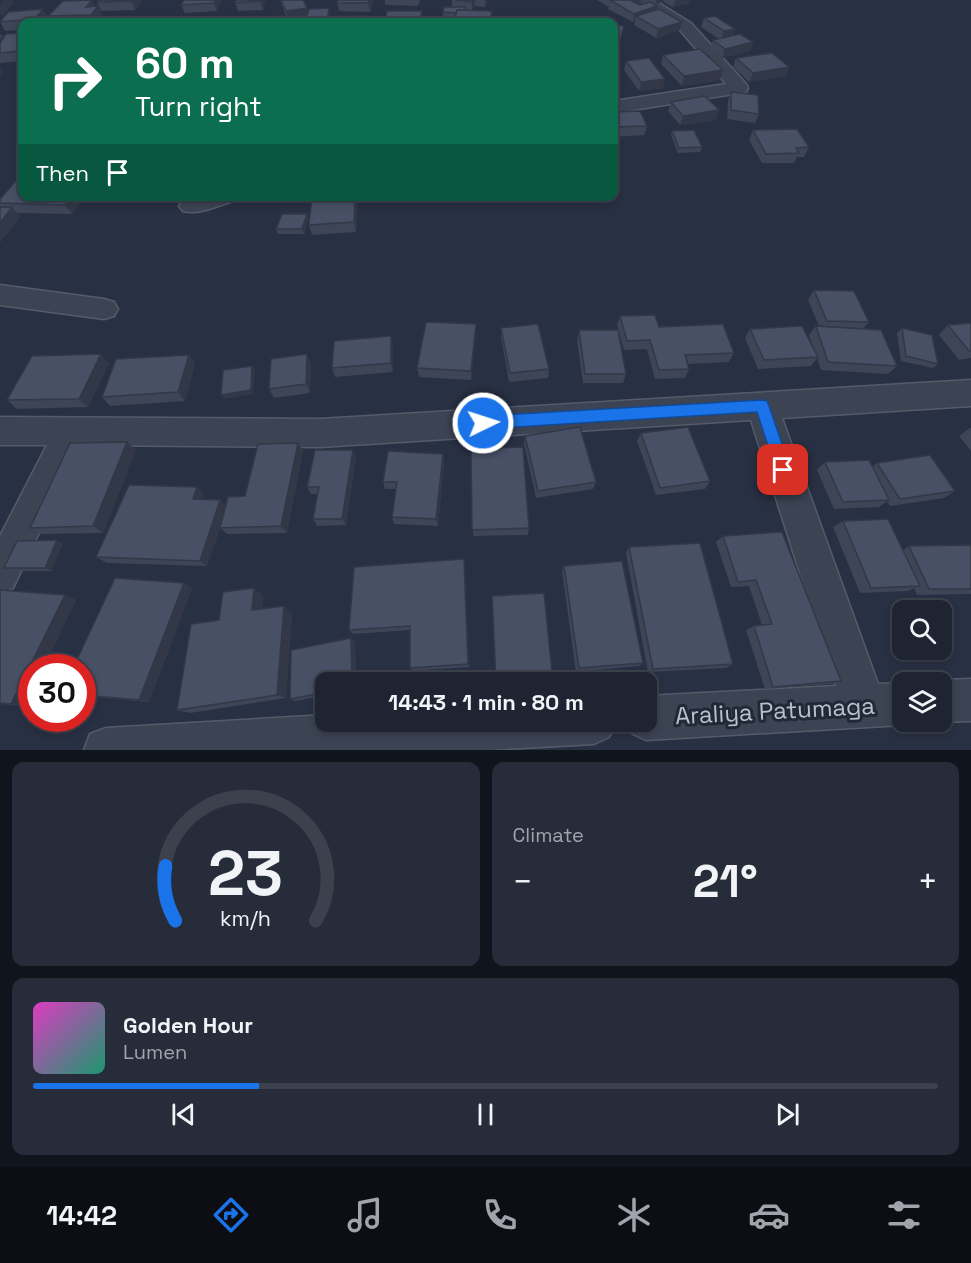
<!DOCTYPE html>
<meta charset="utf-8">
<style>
:root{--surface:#1e2432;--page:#262c3a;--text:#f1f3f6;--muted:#a1a4ac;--line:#3c414d;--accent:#1a73e8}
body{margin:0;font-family:"Space Grotesk",sans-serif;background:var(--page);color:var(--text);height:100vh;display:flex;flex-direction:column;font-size:22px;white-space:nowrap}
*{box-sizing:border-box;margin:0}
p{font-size:20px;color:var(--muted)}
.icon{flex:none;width:33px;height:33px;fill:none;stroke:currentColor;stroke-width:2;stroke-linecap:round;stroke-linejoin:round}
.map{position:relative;height:750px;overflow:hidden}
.side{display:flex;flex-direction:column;gap:12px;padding:12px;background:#10141c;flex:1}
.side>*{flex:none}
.guide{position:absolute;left:18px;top:18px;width:600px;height:183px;border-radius:12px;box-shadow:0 3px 9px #0003,0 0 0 2px var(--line);background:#0b6e4f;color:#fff;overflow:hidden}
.buttons{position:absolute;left:892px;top:600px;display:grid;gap:12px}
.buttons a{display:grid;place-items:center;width:60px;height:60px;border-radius:12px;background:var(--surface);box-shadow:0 3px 9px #0003,0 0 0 2px var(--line);font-size:30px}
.speed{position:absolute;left:18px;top:654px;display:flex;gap:12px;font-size:30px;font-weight:700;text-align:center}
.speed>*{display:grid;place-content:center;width:78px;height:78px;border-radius:50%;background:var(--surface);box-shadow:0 3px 9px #0003,0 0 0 2px var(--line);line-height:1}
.speed .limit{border:9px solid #d22;background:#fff;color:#111}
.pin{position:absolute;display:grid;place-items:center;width:51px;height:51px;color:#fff;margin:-26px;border-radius:12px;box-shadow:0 3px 9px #0006}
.me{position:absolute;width:66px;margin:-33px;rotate:86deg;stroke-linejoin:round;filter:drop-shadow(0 0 4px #0008)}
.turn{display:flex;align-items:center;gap:21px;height:126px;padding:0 18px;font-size:27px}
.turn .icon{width:78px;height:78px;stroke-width:2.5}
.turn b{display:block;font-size:42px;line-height:51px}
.then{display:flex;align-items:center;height:57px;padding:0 18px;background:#0003;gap:12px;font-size:22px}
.big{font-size:45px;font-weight:700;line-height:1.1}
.side .card{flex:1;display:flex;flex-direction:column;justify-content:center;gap:9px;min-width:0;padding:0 21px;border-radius:12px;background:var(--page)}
.side .dial{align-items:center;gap:0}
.dial svg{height:156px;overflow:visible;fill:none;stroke:var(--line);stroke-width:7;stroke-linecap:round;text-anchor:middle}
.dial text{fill:var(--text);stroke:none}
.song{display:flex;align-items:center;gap:18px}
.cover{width:72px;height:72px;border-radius:9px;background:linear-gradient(135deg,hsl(310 70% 55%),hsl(160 70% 35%))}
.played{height:6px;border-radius:3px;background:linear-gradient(90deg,var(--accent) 25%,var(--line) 25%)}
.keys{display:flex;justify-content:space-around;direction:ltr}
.heat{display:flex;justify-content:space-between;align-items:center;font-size:33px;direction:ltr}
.side .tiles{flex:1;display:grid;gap:12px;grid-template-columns:1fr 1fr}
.card:last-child{grid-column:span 2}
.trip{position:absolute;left:315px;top:672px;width:342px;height:60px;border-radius:12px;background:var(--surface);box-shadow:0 3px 9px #0003,0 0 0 2px var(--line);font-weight:700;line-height:60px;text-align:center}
.menu{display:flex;height:96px;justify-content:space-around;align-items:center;background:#0c0e14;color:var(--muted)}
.menu .icon{width:42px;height:42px}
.menu .current{color:var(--accent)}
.menu b{font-size:27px;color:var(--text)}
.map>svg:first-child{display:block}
</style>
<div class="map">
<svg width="971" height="750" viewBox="0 0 971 750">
<rect width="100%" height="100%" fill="#283043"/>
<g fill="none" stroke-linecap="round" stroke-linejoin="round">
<g stroke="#555b6a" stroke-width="3">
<path id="minor" d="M635 0H654L691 23 746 84 748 88 746 92 614 113V101L726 84 679 29Z
M198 196H236L233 201C218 206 199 215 183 211L179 206 183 201Z
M0 285 104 299 114 302 118 309 114 316 104 319 0 305Z
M971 380V406L782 418 878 684 903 683V722H913L903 725 646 740 631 733 626 722H646V696L836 686 751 420 320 447 80 445 13 588 0 594V536L47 445H0V417L320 419Z
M971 679V721L942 722H940H942V682H935L942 680Z
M326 715V722H616L609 737 594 744 488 750H84L90 734 106 728Z"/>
</g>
<use href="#minor" fill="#3c4353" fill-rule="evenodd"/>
</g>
<path fill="#3d4557" d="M99 0H149H142L135 10 101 11 97 2Z
M184 0H221L217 11 185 13 181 5Z
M236 0H265L263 10 238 11 235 3Z
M280 0H303L308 12 329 8 331 17 330 22H275L286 16Z
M374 0 370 12 339 11 337 3Z
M385 0H420L418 6 385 5Z
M452 0H487V2L485 7 475 6 472 10 491 19V22H454L455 17H443V12L452 7Z
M597 0H641L640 5 656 10 680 30 656 38 634 25 635 22H633L608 9 609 6H607Z
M650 0H691L690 3 673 7 664 2 656 4Z
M95 6H98L102 15 97 22H51L48 16Z
M43 9 48 18 45 22H22V30L5 31 0 22V21Z
M704 18 735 29 733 35 753 42 750 51 722 58 710 49 713 40 719 39 701 27Z
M423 20 422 22H385V21Z
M614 25 624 26 617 55 614 54Z
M22 33V61L0 63V34L5 37Z
M663 55 723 70 720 80 682 86 661 64Z
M736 58 786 76 749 82 733 67Z
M626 61 663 88 639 91 624 70Z
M731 92 759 114 755 123 727 119 728 101Z
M671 102 719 110 716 120 680 125 668 111Z
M614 112 647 126 644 135 614 137Z
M753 130 809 147 804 157H797L794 163H762L749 140Z
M672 131 702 147 700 152 678 153 671 135Z
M85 196 72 214 17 213 20 217 1 241H0V207H1L0 206V199Z
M312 196H357L356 232 312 235 309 225Z
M307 214 308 219 304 234H278L276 229Z
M814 290 869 322 863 329 897 366 888 374 821 370 817 358 811 366 758 369 745 338 750 329 814 350 809 335 816 326H819L808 300Z
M620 316 659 327 734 353 729 362 687 364 689 369 685 378 655 379 647 349 624 350 617 325Z
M971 323V358L959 360 939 335 948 325Z
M501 328 549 369 548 378 509 382 501 337Z
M902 328 938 364 933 368 901 361 897 333Z
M579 330 626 374 623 383H583L577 340Z
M476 333 471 380 419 377 417 368Z
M391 336 393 345V372L335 377 332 368Z
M189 355 195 364 185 401 110 406 102 397Z
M109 363 88 407 17 409 7 400Z
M311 363 310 393 274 398 269 389Z
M970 428H971V451L959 436Z
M641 433 710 481 705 489 656 495 637 441Z
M525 436 596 482 593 489 536 498 524 444Z
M127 442 136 450 103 533 41 534 30 528Z
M298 443 303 451 287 533 227 534 220 528 207 566 107 563 96 557 204 494 202 499 220 500 226 506 245 496Z
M471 449 529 528 528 535 473 536Z
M356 457 346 525 317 526 313 519 318 494H311L307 487Z
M444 461 438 526 394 524 392 517 396 489H385L383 482Z
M825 462 872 467 877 463 955 491 944 498 890 506 887 501 879 507 834 509 817 470Z
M843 521 903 550 909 546 971 545V594L917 595 914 588 908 591 860 593 833 527Z
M723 536 841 681 830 684 765 689 746 630 754 626 762 625 749 586 731 587 716 542Z
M63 543 51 571H11L4 568Z
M629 547 733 664 726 668 648 672 626 553Z
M464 559 469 667 412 671 410 668V630L353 634 349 630Z
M564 566 643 663 639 666 576 672 562 571Z
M192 588 149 702 82 696V668Z
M0 590 65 595 76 600 25 706 0 704Z
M263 596 262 609 292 613 286 698 190 713 177 710 219 620Z
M351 638 355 642 356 682H326V695L296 701 290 699Z"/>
<path fill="#323847" d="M4 0H12L14 3 2 16 0 13V4Z
M92 0 96 8 98 6 102 15 97 22H94L86 7Z
M132 0H142L135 10 131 1Z
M215 0H221L217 11 214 3Z
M261 0H265L263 10 260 1Z
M370 0H374L370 12 368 3Z
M473 0H475V6L472 10V2Z
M485 0H487V2L485 7Z
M636 0H641L640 7 632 1Z
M656 0H664V2L656 4Z
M675 0H691L690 3 673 7Z
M657 6 655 15 636 16 635 22H633L634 14Z
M307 8 309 17 288 20 286 11Z
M329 8 331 17 330 22H327Z
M43 9 48 18 45 22H37L35 19Z
M422 11 423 20 422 22H420Z
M682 22 680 30 656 38 658 29Z
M735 29 732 38 721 40 724 31Z
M3 34 9 43 0 53V38Z
M753 42 750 51 722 58 725 49Z
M22 46V57L19 51Z
M0 66 3 71 0 76Z
M789 67 786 76 749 82 753 73Z
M723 70 720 80 682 86 684 76Z
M665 79 663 88 639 91 641 82Z
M719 110 716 120 680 125 683 116Z
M71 196H85L72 214 65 205Z
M355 196H357L356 232 354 222Z
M12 207 20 217 1 241 0 240V223Z
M307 214 308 219 304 234 302 229Z
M476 324V333L471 380V371Z
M391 336 393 345V372L391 363Z
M101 354 109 363 88 407 79 399Z
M307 354 311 363 310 393 306 384Z
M189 355 195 364 185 401 178 392Z
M252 366 255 370 253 394 224 399 221 395Z
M127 442 136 450 103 533 93 526Z
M298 443 303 451 287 533 281 526Z
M353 450 356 457 346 525 342 519Z
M443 454 444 461 438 526 436 519Z
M197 487 204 494 200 506 193 499Z
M220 500 227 507 207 566 200 561Z
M57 540 63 543 51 571 45 568Z
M184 583 192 588 149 702 139 700Z
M254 588 263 596 261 617 252 610Z
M65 595 76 600 44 668H32V693L25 706 11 704Z
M284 606 292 613 286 698 277 695Z
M351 638 355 642 356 682H352Z"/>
<path fill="#475065" stroke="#323847" stroke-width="1.5" d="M92 0 86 7 98 6 91 15 48 16 63 1Z
M99 0H132L131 1 97 2Z
M184 0H215L214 3 181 5Z
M236 0H261L260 1 235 3Z
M281 0H303L307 8 286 11Z
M338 0H370L368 3H337Z
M455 0H473L472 2Z
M610 0H636L632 1 640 5 650 2 657 6 634 14Z
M444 7H465L464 10H457L456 13 443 12Z
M329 8 327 22H275L276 16 307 15 309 9Z
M43 9 35 19 0 22 8 12Z
M659 9 682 22 658 29 636 16Z
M457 10 492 11 490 22 454 21Z
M387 11H422L420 21H385Z
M335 16H365L363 22H332Z
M715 16 735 29 724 31 704 18Z
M614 25 624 26 619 46 614 45Z
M22 33V46L19 51 0 53V43L6 34Z
M740 34 753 42 725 49 713 40Z
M700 49 723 70 684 76 663 55Z
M772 53 789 67 753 73 736 58Z
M649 58 665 79 641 82 626 61Z
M731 92 758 95 759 114 731 110Z
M705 96 719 110 683 116 671 102Z
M640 111 647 126 614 127V112Z
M797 129 809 147 796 148 799 153 766 154 753 130Z
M694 130 702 147 679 148 672 131Z
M22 174V196H71L65 205 0 203V199Z
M312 196H355L354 222 309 225Z
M0 207H12L0 223Z
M282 214H307L302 229H276Z
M814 290 854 291 869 322 827 321Z
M655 315 659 327 723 324 734 353 685 355 689 369 659 370 650 340 627 341 620 316Z
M426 322 476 324 471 371 417 368Z
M971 323V351H969L948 325Z
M538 324 549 369 510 373 501 328Z
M802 326 818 357 764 360 750 329Z
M816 326 881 330 897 366 828 362Z
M902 328 932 335 938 364 906 356Z
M579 330H618L626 374H585Z
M391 336V363L332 368 334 341Z
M101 354 79 399 7 400 32 356Z
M307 354 306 384 269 389 271 359Z
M189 355 178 392 102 397 116 359Z
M252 366 251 390 221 395 223 370Z
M580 427 596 482 538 491 525 436Z
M688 427 710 481 660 488 641 433Z
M127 442 93 526 30 528 70 443Z
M298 443 281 526 220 528 228 497 245 496 258 444Z
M523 447 529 528 472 530 471 449Z
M315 450H353L342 519H313L319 487H307Z
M388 451 443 454 436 519 392 517 397 482H383Z
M930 455 955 491 900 499 877 463Z
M869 460 889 500 843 502 825 462Z
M129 485 197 487 193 499 220 500 200 561 96 557Z
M888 519 920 586 871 588 843 521Z
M782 532 841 681 773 687 754 626 772 624 756 580 738 582 723 536Z
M57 540 45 568H4L17 541Z
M700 543 733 664 653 669 629 547Z
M971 545V589H929L909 546Z
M464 559 468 664 410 668V626L349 630 354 567Z
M622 561 643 663 579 668 564 566Z
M115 578 184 583 139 700 82 695V668H73Z
M254 588 252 610 284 606 277 695 177 710 191 624 219 620 223 592Z
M0 590 65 595 11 704 0 703Z
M544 593 553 682H496L492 596Z
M351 638 352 682H326V692L290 699 291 650Z"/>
<path fill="#1a73e8" stroke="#114b97" stroke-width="1.5" d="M762 400 767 401 769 406 791 470 789 475 783 477 778 475 776 470 757 412 483 429 478 427 476 423 478 418 483 416Z"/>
<g text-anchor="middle" stroke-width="6" stroke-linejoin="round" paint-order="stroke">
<g font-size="24" fill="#babfcc" stroke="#212838">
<text transform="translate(775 711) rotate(-3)" y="8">Araliya Patumaga</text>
</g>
</g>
</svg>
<div class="buttons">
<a><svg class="icon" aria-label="search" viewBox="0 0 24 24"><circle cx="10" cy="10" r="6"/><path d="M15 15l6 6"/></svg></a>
<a><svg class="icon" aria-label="layers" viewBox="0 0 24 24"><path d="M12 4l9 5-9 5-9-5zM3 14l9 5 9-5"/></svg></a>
</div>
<div class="speed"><div class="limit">30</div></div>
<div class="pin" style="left:783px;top:470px;background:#d93025"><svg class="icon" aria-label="arrive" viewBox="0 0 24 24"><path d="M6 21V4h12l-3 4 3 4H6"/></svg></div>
<svg class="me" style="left:483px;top:423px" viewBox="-20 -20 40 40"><circle r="17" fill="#1a73e8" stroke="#fff" stroke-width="3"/><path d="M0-11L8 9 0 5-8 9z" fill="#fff"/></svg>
<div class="trip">14:43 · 1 min · 80 m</div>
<div class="guide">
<div class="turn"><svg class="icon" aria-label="right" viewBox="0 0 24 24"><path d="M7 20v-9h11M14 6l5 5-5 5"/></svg><div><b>60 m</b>Turn right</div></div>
<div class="then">Then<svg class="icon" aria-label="arrive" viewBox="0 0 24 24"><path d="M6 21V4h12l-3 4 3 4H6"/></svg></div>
</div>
</div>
<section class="side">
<div class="tiles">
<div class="card dial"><svg viewBox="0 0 100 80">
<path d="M14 69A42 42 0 1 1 86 69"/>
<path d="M14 69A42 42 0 0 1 9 41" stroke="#1a73e8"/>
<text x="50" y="56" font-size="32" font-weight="700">23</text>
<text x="50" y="72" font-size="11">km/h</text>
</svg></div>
<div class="card"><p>Climate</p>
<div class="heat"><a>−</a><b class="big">21°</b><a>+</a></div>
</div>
<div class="card">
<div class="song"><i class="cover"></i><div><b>Golden Hour</b><p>Lumen</p></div></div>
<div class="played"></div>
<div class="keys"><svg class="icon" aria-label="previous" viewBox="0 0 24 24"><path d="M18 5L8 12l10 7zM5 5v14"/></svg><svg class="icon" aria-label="pause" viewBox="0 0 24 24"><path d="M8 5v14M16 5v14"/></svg><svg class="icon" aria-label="next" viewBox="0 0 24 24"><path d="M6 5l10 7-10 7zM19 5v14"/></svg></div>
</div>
</div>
</section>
<nav class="menu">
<b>14:42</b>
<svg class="icon current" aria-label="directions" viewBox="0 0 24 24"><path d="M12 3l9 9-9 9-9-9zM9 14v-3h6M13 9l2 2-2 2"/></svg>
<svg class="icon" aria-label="music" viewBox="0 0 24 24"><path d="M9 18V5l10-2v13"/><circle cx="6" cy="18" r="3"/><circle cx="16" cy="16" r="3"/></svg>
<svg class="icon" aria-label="phone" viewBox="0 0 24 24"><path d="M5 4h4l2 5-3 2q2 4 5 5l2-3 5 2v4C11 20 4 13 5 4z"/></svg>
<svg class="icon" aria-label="climate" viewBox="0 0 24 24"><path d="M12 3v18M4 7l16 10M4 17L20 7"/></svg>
<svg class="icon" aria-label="car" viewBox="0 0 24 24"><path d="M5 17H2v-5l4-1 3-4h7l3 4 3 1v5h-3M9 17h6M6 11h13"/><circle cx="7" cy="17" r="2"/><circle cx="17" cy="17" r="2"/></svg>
<svg class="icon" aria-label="filters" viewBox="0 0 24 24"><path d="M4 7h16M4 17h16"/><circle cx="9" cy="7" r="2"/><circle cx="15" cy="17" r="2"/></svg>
</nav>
